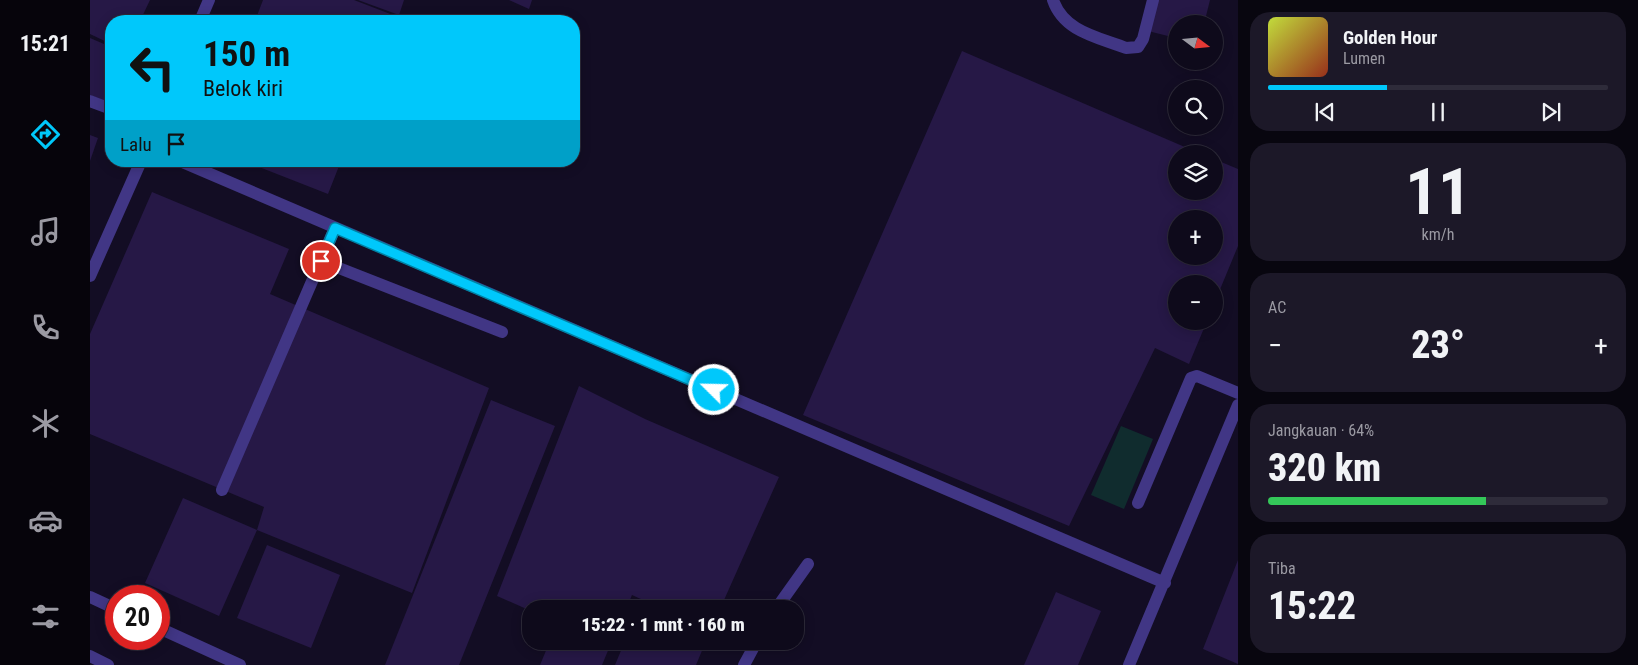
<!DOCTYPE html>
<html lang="id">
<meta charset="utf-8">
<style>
:root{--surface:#0e0a1b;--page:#1c1828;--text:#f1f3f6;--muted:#9b9aa3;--line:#2e2b3a;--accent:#00c8fb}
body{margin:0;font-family:"Roboto Condensed",sans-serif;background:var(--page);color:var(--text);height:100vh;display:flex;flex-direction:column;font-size:19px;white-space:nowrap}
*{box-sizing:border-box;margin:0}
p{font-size:16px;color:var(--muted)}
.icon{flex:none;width:28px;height:28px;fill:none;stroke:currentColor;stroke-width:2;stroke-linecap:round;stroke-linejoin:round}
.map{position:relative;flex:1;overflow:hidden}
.sheet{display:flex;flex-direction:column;gap:12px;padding:12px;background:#08060f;width:400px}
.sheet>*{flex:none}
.top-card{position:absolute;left:15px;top:15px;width:475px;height:152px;border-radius:20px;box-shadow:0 2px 12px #0003,0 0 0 1px var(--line);background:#00c8fb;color:#111;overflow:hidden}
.needle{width:32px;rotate:106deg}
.controls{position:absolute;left:1078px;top:15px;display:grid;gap:10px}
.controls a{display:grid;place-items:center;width:55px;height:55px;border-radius:50%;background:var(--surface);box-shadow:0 2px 12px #0003,0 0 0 1px var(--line);font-size:25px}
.speed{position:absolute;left:15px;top:585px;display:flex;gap:10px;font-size:25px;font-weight:700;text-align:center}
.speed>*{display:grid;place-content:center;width:65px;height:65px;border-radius:50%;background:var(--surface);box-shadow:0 2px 12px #0003,0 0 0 1px var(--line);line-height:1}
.speed .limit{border:8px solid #d22;background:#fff;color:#111}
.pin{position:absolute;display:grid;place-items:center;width:42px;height:42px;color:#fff;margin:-21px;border:2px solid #fff;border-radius:50%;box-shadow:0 1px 5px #0007}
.me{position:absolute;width:55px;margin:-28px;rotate:293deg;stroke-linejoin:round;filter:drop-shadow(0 0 4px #0008)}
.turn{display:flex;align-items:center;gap:18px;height:105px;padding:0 15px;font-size:22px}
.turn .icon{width:65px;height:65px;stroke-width:2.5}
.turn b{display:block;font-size:35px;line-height:42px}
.then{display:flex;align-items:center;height:48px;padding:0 15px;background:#0003;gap:10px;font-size:19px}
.big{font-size:38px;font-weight:800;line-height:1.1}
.sheet .widget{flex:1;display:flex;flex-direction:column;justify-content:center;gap:8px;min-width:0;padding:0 18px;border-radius:20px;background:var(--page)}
.sheet .dial{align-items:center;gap:0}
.dial b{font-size:65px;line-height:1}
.song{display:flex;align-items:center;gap:15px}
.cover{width:60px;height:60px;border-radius:8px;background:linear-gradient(135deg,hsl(70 70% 55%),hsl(10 70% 35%))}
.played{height:5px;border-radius:2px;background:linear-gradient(90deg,var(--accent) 35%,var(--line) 35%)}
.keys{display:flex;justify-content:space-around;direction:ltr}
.heat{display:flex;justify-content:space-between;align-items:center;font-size:28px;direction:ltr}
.charge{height:8px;border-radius:4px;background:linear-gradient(90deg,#34c759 64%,var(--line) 0)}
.trip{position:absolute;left:432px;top:600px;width:282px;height:50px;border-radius:20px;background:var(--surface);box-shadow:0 2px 12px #0003,0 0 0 1px var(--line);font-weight:800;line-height:50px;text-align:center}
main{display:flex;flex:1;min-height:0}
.tabs{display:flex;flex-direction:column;width:90px;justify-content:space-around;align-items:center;background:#06040b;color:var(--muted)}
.tabs .icon{width:35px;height:35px}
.tabs .on{color:var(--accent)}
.tabs b{font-size:22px;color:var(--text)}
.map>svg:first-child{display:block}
</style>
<main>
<nav class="tabs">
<b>15:21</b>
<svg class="icon on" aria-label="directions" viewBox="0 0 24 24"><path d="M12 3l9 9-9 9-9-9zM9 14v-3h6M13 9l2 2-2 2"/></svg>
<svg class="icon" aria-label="music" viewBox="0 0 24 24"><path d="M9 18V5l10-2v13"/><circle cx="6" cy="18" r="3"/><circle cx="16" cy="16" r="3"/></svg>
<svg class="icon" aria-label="phone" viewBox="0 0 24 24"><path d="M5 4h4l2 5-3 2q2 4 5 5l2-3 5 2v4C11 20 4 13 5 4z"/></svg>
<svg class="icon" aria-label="climate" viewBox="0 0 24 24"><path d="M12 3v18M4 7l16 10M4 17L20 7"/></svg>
<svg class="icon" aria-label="car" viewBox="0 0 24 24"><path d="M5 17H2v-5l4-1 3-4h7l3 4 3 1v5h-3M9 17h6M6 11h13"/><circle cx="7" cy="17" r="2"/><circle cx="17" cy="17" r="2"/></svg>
<svg class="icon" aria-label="filters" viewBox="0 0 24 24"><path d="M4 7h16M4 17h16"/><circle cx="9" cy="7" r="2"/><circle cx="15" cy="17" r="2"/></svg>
</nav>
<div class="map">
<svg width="1148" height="665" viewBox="0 0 1148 665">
<rect width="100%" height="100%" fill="#130d24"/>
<path fill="#102c2e" d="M1031 426 1063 439 1034 509 1001 495Z"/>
<path fill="#261846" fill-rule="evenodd" d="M0 0H60L50 21H21V44L0 34Z
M173 0H264L308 17 306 21H165Z
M268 0H314L309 15Z
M419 0H442L439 9Z
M1066 0H1120L1114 24H1086V38L1058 31Z
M0 38 21 47V103L0 95Z
M872 51 1111 154H1086V191H1124V159L1148 169V246L1124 304V284H1086V321H1117L1099 364 1065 348 979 526 713 415ZM1086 219H1124V256H1086Z
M0 135 8 138 0 161Z
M154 161H251L238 194Z
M62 192 199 249 180 294 399 388 322 593 167 530 174 507 0 434V334Z
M489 386 555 419 689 477 630 609H549L553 600 542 595 536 609H441V611L407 596Z
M401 400 465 426 369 665H295Z
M93 498 167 530 129 616 55 583Z
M177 545 250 575 221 648 147 618Z
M1148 560V664L1113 649Z
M966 592 1011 611 988 665H934Z
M460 641H522L512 665H450Z
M535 641H616L606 665H525Z"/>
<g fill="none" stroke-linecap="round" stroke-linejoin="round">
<path stroke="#413685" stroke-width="12" d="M963 0C974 32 1008 37 1036 48L1048 47 1053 39 1063 0
M110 21 119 0
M0 101 21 109
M90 161 1075 583
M231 261 412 332
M0 276 51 161
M132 490 245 228
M1048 503 1101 378 1107 376 1148 393
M0 597 26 609
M686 609 718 564
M69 628 150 665
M0 656 18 665
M654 665 667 641
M1039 665 1148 405"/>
</g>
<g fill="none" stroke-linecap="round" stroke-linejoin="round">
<g stroke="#0082a3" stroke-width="12">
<path id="route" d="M231 261 245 228 624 390"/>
</g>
<use href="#route" stroke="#00c8fb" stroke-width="9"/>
</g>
</svg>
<div class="controls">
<a><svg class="needle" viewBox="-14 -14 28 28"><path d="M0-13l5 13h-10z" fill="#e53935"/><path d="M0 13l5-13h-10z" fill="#9b9aa3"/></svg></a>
<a><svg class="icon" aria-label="search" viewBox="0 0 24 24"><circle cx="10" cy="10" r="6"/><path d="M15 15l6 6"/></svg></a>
<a><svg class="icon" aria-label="layers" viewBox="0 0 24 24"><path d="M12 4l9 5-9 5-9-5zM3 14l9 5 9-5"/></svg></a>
<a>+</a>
<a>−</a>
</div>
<div class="speed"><div class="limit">20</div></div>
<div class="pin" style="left:231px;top:261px;background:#d93025"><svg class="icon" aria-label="arrive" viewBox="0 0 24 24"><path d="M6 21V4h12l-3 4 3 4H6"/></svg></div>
<svg class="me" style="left:624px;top:390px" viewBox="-20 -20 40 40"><circle r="17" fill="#00c8fb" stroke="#fff" stroke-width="3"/><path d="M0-11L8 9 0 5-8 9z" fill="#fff"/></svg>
<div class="trip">15:22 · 1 mnt · 160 m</div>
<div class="top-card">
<div class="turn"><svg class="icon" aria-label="left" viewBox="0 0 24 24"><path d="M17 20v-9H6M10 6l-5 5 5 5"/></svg><div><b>150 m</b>Belok kiri</div></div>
<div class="then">Lalu<svg class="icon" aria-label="arrive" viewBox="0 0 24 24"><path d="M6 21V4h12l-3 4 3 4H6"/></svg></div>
</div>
</div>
<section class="sheet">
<div class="widget">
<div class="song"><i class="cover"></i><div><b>Golden Hour</b><p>Lumen</p></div></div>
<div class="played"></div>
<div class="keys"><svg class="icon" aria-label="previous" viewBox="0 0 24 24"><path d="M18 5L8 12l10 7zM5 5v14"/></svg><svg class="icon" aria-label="pause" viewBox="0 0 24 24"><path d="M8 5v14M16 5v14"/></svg><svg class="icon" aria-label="next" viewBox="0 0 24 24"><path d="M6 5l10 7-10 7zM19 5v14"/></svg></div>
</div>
<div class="widget dial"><b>11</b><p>km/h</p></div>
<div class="widget"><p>AC</p>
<div class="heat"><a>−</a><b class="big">23°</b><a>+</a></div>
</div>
<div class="widget"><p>Jangkauan · 64%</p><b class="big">320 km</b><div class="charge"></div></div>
<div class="widget"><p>Tiba</p><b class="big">15:22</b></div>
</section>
</main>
